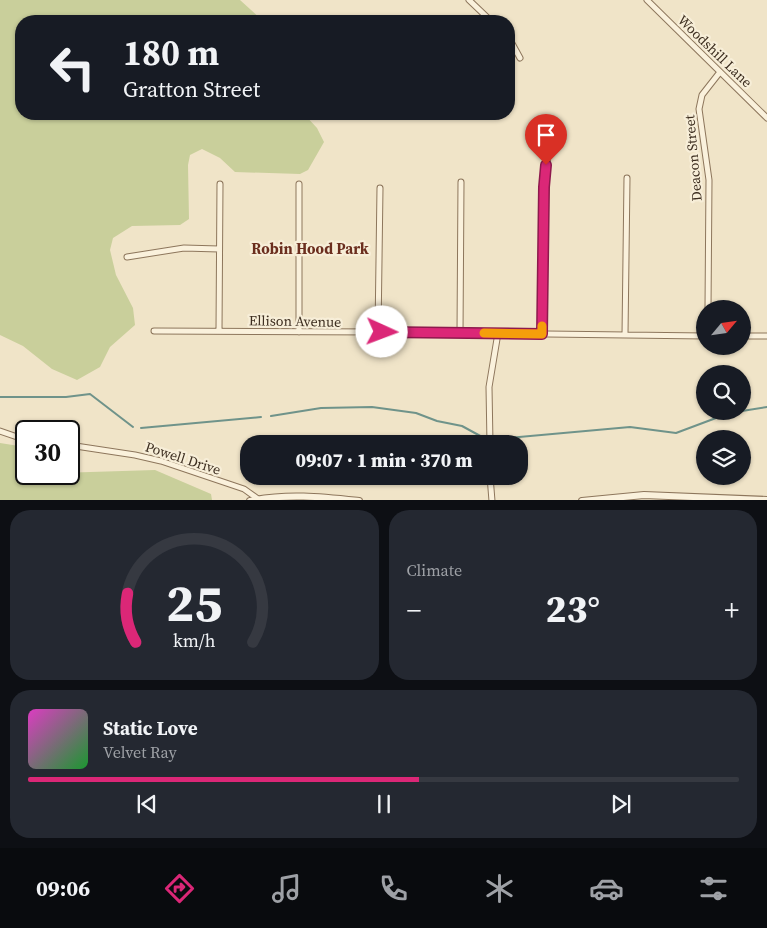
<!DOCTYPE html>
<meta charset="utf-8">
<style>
:root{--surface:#171b24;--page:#242831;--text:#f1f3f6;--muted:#9ea1a6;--line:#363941;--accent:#db2777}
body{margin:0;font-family:"Source Serif 4",serif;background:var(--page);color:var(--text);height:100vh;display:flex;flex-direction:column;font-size:19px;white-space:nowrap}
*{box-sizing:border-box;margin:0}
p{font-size:16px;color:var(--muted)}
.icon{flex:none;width:28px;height:28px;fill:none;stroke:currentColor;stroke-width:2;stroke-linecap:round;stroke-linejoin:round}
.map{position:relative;height:500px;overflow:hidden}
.sheet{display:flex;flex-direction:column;gap:10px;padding:10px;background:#0d0f14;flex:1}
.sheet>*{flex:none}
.top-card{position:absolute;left:15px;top:15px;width:500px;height:105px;border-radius:20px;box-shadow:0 1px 4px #0004;background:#171b24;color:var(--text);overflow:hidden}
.needle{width:32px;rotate:61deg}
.fabs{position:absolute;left:696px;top:300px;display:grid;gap:10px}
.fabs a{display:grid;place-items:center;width:55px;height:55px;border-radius:50%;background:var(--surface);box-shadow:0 1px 4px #0004;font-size:25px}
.speed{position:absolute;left:15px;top:420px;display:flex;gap:10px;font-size:25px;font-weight:700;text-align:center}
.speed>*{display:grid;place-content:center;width:65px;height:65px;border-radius:50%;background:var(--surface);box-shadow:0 1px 4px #0004;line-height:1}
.speed .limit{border:2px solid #111;border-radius:8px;background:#fff;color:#111}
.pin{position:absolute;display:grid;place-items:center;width:42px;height:42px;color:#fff;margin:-51px -21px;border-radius:50% 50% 50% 0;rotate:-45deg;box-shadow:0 0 5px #0007}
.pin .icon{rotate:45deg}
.me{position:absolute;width:55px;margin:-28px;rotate:92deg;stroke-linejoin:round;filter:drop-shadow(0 0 4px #0008)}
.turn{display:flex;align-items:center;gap:18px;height:105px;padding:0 25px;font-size:22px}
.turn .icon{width:65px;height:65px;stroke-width:2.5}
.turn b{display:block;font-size:35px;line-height:42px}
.big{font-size:38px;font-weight:800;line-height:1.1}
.sheet .widget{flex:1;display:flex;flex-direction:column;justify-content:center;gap:8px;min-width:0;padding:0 18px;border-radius:20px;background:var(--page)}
.sheet .dial{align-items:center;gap:0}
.dial svg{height:130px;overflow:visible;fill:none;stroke:var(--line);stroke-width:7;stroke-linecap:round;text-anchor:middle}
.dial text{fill:var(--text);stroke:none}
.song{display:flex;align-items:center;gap:15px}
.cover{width:60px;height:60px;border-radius:8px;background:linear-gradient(135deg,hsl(310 70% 55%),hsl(130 70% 35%))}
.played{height:5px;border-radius:2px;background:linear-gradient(90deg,var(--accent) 55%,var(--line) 55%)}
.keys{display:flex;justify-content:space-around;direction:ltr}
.heat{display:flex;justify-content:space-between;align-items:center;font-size:28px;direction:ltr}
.sheet .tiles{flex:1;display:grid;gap:10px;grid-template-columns:1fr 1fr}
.widget:last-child{grid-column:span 2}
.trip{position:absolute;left:240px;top:435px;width:288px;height:50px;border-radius:20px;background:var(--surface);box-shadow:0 1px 4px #0004;font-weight:800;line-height:50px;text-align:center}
.menu{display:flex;height:80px;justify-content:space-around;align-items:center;background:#090b0e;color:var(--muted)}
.menu .icon{width:35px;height:35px}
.menu .current{color:var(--accent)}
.menu b{font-size:22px;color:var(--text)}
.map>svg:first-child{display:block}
</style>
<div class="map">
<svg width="767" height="501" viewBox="0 0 767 501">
<rect width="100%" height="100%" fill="#f0e4c8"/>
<path fill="#c9cf9b" d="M0 0H240L263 21H21V114H304L317 128 324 142 308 170 300 174 235 172 220 158 202 149 190 155 188 165 189 219 180 225 132 226 113 238 110 250 116 275 133 308 135 325 110 347 100 367 77 380 52 369 23 346 0 335Z
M0 443 19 446 26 450V474L155 470 211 494 212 500H0Z"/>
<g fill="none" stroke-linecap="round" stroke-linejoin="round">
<path stroke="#6f938a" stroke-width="2" d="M0 397H66L90 394 133 427
M742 411 767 407
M271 416 321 408 372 407 416 413 437 421 462 426 484 438
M141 428 261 417
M497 439 630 427 676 433 724 415 740 411"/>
<g stroke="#8d765c" stroke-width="7">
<path id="minor" d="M469 0 491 21
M647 0 767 118
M509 38 520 58
M127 257 184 248 219 249
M708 309 709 180 699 109 702 95 720 72
M154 331 382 332 705 336
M219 331 220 184
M299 332V184
M378 332 380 188
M460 334 461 182
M542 334 544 187 548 155
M625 335 627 178
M742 336H767
M0 431 26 440
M490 444 489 387 498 333
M69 445 135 455 161 461 244 489 258 499
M490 476 492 501"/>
</g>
<g stroke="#8d765c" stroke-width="8">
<path id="tertiary" d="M250 501C287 493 322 497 359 501
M582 501 644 495 767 500"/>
</g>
<use href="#minor" stroke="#faf1dc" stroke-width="5"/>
<use href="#tertiary" stroke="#faf1dc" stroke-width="6"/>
</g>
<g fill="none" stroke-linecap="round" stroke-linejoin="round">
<g stroke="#8e194d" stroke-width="12">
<path id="route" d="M382 332 542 334 544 187 546 165"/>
</g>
<use href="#route" stroke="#db2777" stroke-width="9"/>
<path stroke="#f59e0b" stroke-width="9" d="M484 333 542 334V326"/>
</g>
<g text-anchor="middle" stroke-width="4.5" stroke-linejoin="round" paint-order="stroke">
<g font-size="14" fill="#3d2e20" stroke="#f7eed8">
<text transform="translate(715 51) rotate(44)" y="5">Woodshill Lane</text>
<text transform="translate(693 158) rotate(-95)" y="5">Deacon Street</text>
<text transform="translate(295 321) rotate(1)" y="5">Ellison Avenue</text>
<text transform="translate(183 458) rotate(18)" y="5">Powell Drive</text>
</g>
<g font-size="15" font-weight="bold" fill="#6b2e1e" stroke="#f7eed8">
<text x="310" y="254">Robin Hood Park</text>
</g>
</g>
</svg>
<div class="fabs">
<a><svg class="needle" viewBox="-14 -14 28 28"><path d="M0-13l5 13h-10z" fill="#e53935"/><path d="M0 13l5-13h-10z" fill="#9ea1a6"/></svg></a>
<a><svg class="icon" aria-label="search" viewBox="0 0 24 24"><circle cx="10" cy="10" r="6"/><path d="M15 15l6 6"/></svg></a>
<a><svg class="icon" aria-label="layers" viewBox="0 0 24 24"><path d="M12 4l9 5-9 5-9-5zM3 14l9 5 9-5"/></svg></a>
</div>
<div class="speed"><div class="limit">30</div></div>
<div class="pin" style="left:546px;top:165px;background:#d93025"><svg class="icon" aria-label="arrive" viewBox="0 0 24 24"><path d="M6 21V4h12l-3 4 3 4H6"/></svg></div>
<svg class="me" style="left:382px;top:332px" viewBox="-20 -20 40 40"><circle r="19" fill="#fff"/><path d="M0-13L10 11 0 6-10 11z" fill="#db2777"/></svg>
<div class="trip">09:07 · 1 min · 370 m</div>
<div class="top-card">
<div class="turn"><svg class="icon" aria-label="left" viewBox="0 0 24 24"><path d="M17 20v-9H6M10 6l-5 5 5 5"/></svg><div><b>180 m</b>Gratton Street</div></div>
</div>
</div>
<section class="sheet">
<div class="tiles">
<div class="widget dial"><svg viewBox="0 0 100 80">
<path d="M14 69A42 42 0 1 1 86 69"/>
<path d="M14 69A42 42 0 0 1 9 39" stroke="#db2777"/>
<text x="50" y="56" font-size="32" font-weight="700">25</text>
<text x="50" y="72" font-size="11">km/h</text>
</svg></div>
<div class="widget"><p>Climate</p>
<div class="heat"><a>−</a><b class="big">23°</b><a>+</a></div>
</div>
<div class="widget">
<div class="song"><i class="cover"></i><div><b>Static Love</b><p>Velvet Ray</p></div></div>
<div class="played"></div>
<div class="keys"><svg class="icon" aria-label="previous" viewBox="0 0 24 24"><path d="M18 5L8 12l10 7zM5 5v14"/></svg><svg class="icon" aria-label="pause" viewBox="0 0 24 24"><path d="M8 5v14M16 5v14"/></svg><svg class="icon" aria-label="next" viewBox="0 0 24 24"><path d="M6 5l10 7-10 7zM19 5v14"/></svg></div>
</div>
</div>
</section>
<nav class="menu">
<b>09:06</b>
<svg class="icon current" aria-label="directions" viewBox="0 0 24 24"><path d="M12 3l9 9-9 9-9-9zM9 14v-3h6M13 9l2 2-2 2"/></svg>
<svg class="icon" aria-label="music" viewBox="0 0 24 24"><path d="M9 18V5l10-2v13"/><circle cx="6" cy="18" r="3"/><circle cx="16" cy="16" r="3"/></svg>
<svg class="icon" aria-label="phone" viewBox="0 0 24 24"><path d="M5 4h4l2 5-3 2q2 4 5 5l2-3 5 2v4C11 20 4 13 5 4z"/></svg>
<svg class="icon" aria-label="climate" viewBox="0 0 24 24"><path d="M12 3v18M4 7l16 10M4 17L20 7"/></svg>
<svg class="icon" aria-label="car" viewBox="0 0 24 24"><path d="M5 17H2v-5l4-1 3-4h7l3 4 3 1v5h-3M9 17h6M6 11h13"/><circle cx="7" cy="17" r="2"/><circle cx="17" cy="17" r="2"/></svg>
<svg class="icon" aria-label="filters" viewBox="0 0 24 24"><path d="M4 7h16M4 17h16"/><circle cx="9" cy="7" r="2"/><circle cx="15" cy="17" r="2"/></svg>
</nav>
